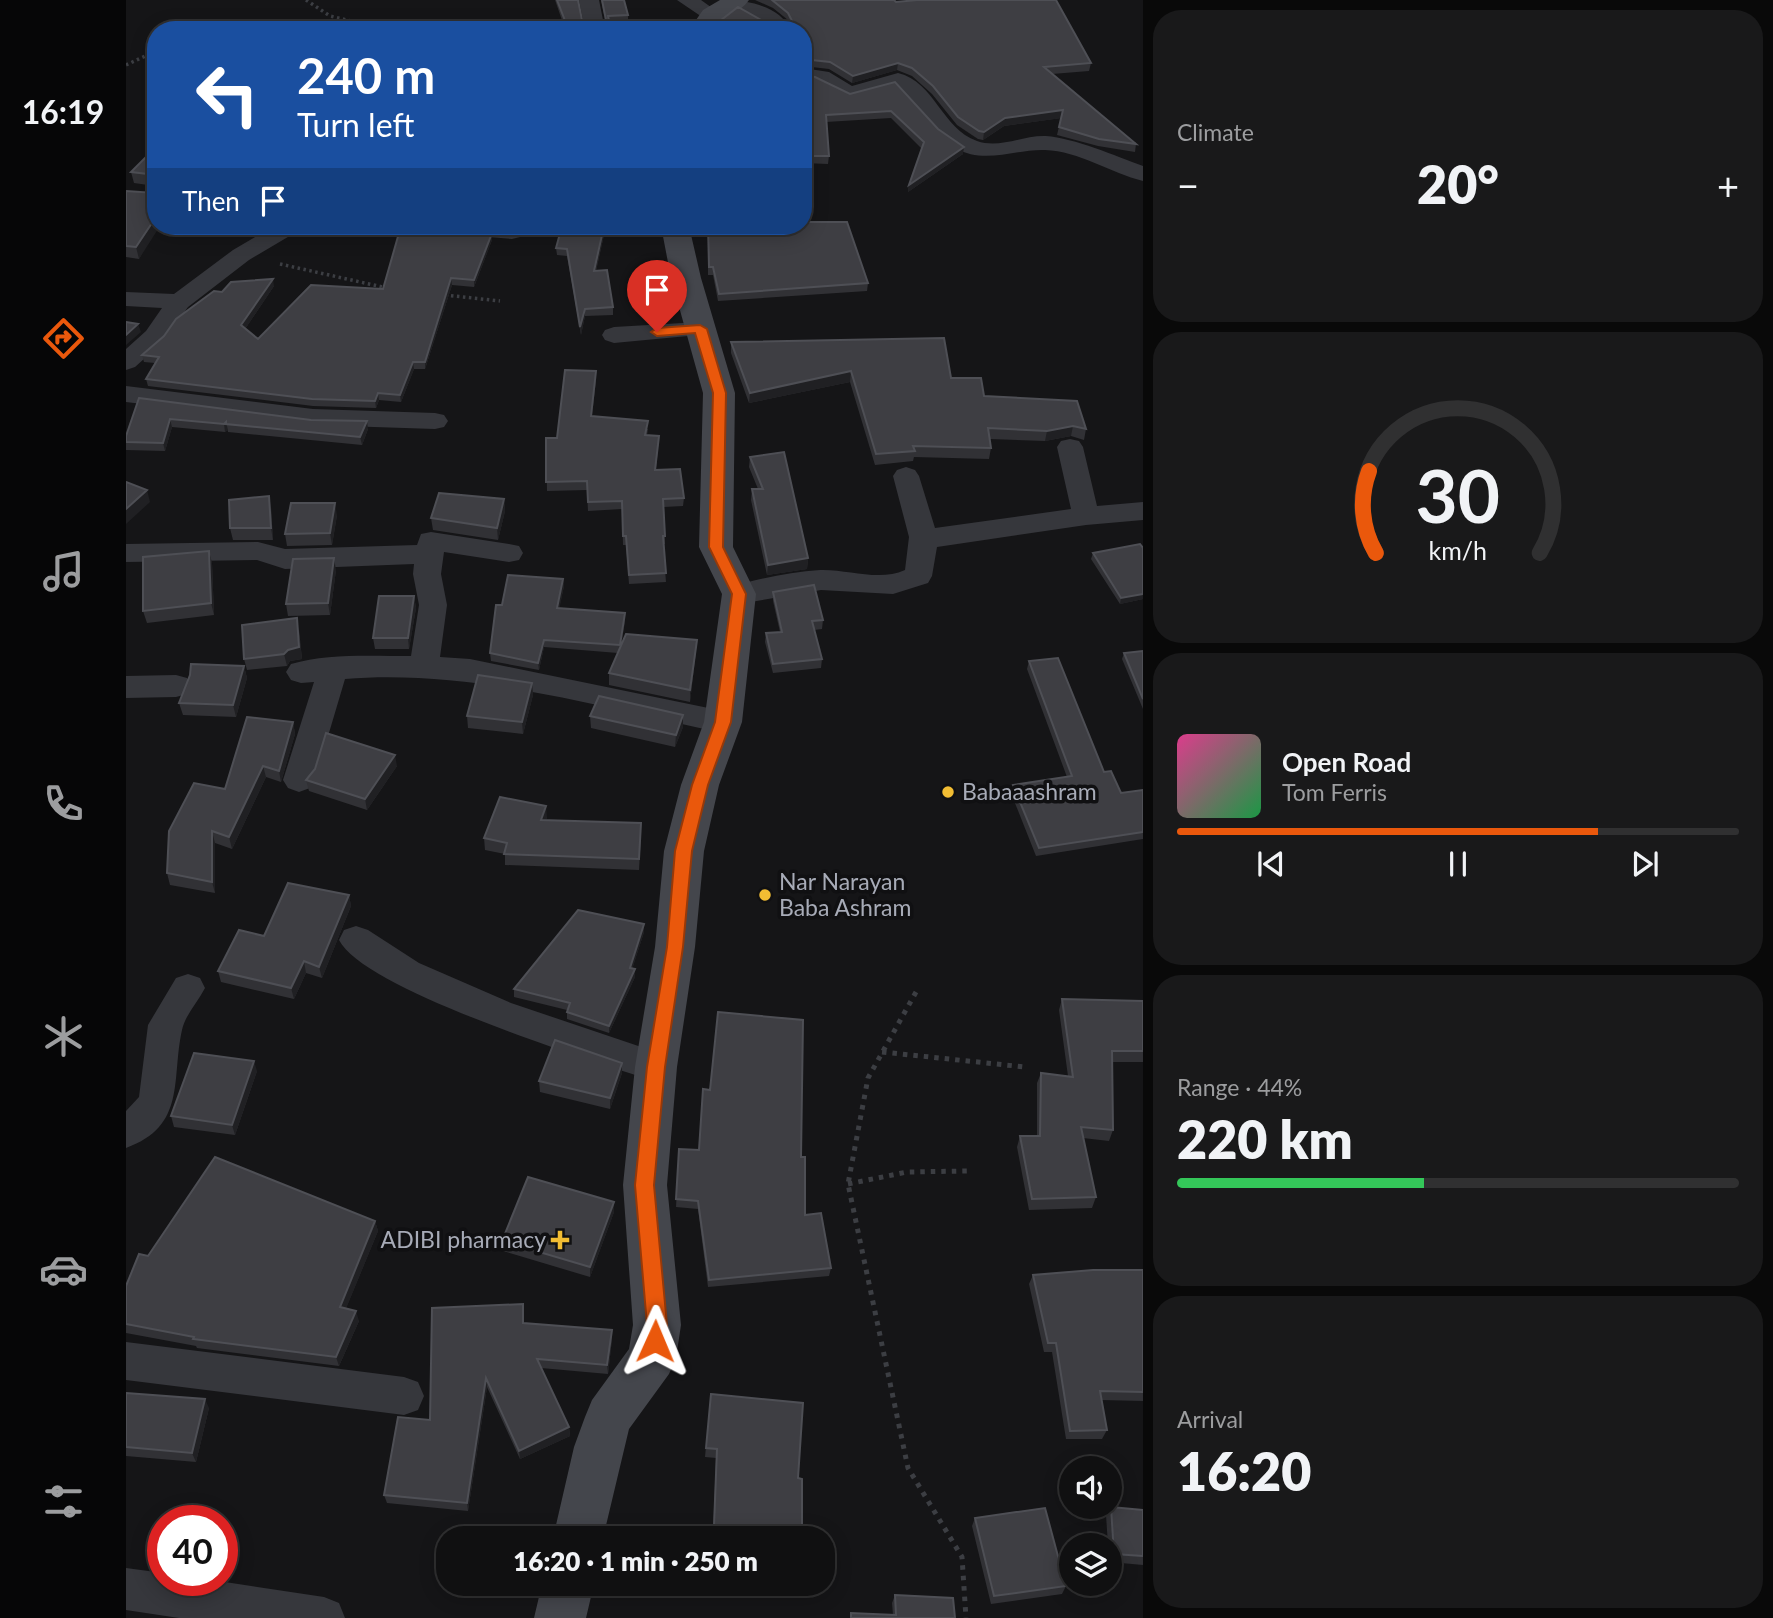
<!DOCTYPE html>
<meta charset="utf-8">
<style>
:root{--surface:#101011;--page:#19191a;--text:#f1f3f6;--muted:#9c9d9f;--line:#303031;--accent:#ea580c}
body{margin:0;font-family:Lato,sans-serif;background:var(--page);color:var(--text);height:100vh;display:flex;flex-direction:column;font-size:26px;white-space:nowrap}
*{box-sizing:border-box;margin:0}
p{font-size:23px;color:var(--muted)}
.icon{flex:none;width:38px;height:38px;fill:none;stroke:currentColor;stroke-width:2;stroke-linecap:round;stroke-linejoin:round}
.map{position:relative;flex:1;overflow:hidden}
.details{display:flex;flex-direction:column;gap:10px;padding:10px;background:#090909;width:630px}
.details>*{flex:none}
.hud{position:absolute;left:21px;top:21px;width:665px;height:214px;border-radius:28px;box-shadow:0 4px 18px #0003,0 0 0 2px var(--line);background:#1a4fa0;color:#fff;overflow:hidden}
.tools{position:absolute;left:933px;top:1456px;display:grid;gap:14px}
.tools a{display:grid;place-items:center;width:63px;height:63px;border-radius:50%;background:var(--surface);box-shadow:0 4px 18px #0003,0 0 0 2px var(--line);font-size:35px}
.speed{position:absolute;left:21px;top:1505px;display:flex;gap:14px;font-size:35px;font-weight:700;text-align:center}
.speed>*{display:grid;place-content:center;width:91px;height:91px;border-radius:50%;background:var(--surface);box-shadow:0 4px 18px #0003,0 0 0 2px var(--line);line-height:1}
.speed .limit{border:10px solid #d22;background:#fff;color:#111}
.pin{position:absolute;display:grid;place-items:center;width:60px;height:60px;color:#fff;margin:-72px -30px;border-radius:50% 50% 50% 0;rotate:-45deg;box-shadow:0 0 7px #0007}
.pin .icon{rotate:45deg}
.me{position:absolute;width:77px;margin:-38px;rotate:1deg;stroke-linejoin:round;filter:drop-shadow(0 0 5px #0008)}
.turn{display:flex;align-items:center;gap:24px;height:147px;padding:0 35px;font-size:32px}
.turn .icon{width:91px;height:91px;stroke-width:2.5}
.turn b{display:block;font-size:49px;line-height:60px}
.then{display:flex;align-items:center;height:66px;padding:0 35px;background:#0003;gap:14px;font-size:26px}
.big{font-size:52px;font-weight:800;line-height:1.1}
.details .card{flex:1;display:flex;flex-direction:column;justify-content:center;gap:10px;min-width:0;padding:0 24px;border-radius:28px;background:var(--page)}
.details .dial{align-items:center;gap:0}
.dial svg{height:182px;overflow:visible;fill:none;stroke:var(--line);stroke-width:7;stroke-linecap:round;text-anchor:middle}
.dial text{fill:var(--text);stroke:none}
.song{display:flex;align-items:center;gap:21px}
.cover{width:84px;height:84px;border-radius:10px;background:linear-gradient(135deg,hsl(330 70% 55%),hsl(140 70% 35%))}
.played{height:7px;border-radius:4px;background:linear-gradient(90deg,var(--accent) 75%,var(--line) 75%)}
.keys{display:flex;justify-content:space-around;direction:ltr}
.heat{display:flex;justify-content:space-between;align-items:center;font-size:38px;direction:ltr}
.charge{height:10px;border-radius:5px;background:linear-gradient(90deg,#34c759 44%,var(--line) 0)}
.trip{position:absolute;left:310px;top:1526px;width:399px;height:70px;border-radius:28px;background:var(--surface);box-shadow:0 4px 18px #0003,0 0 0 2px var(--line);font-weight:800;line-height:70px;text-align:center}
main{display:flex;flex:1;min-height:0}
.dock{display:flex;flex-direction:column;width:126px;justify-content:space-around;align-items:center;background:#060607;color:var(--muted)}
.dock .icon{width:49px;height:49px}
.dock .active{color:var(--accent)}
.dock b{font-size:32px;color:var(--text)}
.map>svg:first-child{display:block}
</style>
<main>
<nav class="dock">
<b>16:19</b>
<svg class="icon active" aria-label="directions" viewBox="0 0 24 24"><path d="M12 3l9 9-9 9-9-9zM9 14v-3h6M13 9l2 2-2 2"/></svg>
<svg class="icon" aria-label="music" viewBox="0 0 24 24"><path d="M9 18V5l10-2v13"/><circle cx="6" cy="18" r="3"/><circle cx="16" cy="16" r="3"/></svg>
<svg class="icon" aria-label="phone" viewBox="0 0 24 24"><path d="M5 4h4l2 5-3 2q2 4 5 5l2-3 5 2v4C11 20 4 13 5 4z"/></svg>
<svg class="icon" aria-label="climate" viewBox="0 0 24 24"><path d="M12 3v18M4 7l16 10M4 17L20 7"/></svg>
<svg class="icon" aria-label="car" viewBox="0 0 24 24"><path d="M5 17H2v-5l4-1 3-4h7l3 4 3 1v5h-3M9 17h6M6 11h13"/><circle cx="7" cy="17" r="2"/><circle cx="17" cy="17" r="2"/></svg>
<svg class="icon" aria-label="filters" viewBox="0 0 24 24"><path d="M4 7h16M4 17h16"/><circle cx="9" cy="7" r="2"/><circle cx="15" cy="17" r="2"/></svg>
</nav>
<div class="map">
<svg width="1017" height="1618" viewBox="0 0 1017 1618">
<rect width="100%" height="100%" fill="#151517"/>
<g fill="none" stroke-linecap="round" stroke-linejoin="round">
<path stroke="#3c3e43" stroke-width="3.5" stroke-dasharray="2.5 3.5" stroke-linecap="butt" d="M180 0 204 16 225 21 228 30
M0 65 30 51
M154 264 261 288
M319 295 374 301"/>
<path stroke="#3c3e43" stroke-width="5" stroke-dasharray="4.5 6" stroke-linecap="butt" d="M790 992 742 1078 722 1184 782 1468 836 1557 840 1618
M756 1052 899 1067
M722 1184 781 1172 842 1171"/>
<path fill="#36373c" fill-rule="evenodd" d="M453 0H473L479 30H459Z
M551 0H575L596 15 593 19H579Z
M600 0C622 0 656 7 664 30H644L642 26 602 6Z
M677 68 703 72 726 86 772 73C809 82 816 129 851 141 874 149 897 135 920 136 948 138 990 156 1017 166V181C985 173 953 151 919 150 888 149 859 165 829 148 804 134 793 103 769 87L724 99 689 82 677 80Z
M148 226H176L172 231 123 260 62 307 38 341 9 367 0 370V349L20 331 36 308 0 306V292L48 294 107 250Z
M302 226H399L394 237 386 239 314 233 306 231Z
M574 322 583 324 586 329 583 334 488 343 479 340 476 335 479 330 488 327Z
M0 386 187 409 309 413 318 415 322 421 318 427 309 429 187 425 0 402Z
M944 439 953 441 957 447 971 506 1017 502V520L960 525 811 547 806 576 802 583 767 594 695 590 613 604 603 601 599 594 603 587C632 579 664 572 694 570 722 569 753 582 779 570L783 537 767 476 771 470 780 467 789 470 793 476 809 528 945 509 931 447 935 441Z
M305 532 383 544 393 546 397 553 393 560 383 562 318 552 315 574 321 605 314 657 344 659 597 711 608 714 612 722 608 730 597 733C473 707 347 669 219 679L189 780 184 788 173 792 162 788 157 780 188 682 175 683 165 680 160 672 165 664C202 653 246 656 285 656L293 605 287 574 288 564 159 569 131 560 0 562V544L132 542 159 549 291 545 295 534Z
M50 675 61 678 65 686 61 694 50 697 0 698V676Z
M230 926 242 930 293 963 385 1003 542 1056 548 1067 542 1078 530 1082C469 1061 239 991 213 940L218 930Z
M62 974 74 978 79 988C72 1002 59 1015 56 1030 45 1079 61 1126 0 1148V1111L13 1097 22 1025 50 978Z
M0 1342 278 1377 292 1382 298 1396 292 1410 278 1415 0 1380Z
M0 1568 37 1573V1580H86L198 1597 213 1603 219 1618H53L0 1610Z"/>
<path fill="#44464c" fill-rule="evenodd" d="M594 0H623C614 13 598 16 588 30H563L577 10Z
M535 226H563L575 278 609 393 607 547 630 594 616 722 593 785 578 851 569 947 551 1067 541 1185 555 1325 550 1358 543 1374 503 1429 477 1538H427L448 1447 459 1417 466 1400 503 1349 507 1325 497 1185 509 1067 529 947 538 851 555 785 578 722 596 594 573 547 577 393 545 278Z
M416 1584H468L460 1618H408Z"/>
</g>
<path fill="#313135" d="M429 0H452L457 25H480L475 0H498L502 15V22L483 23 485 30 438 26Z
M629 0H768L770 2 965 63 963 71 926 74 1010 144 1009 152 972 146 931 135 935 118 878 126 857 140 852 139 831 125 806 94 786 76 771 70 726 83 703 69 677 66V30L644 25 663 24 662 20 647 8Z
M677 75 812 129 837 154 782 192 783 185 796 149 765 118 700 122 703 156 702 164 677 163Z
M30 149V226L13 259 0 257V191L29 193V186L8 183 5 172Z
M436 226H480L470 271 487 307V315L459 316 455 335 441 256 431 255 430 248Z
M582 226 742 283 741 291 592 301 587 275H582Z
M313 228 366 240 348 287 326 285 299 369H288L275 402 253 400 250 408 187 406 22 386 20 379 29 363 18 362 16 355 96 292 148 286 119 329 132 339 257 289Z
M605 342 825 378 858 396 960 429 958 440 945 436 919 441 864 439 865 448 863 459 788 457 787 461 749 465 724 382 623 403 605 353Z
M470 380 466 416 522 429 521 435 533 436 530 470 558 498 557 506 538 507 539 536V544H537L540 582 503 584 500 545H497L496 509 462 511 461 490 421 491 420 438H431Z
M13 398 242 429 236 445 102 432V430L99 432 46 427 39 451 0 450V436Z
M624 457 682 558 681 569 641 575 625 500 626 489H632L623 467Z
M378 499 379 511 372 540 307 530 305 518Z
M145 507 147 540H107L104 528Z
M211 515 206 545 161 546 159 534Z
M1017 548V599L994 604 965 559 967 553Z
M83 551 86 563 88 615 21 623 17 611Z
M210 570 204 615 162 616 160 604Z
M437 579 438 586 433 608 499 621 495 646 571 640 570 651 564 702 483 685V673L492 653 418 647 413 670 365 661 364 653 376 605Z
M647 592 697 620 696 629 688 630 696 659 695 668 647 673 639 642 640 633 654 632 647 601Z
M288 596 290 608 283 649H249L247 638Z
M173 630 176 659 164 661 161 666 121 670 118 659Z
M1017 651V709L996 659 998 653Z
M903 661 978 772 995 793 1017 790V839L910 856 885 793 887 785 941 777 901 669Z
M118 666 121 678 110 717 57 715 53 703Z
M406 683 407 695 397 734 342 728 341 716Z
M557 715V727L549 747 465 728 464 716Z
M167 722 169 734 155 782 140 777 106 849 89 843V893L44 885 41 873 99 789Z
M271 766 241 810 183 791 180 780 189 769Z
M421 817 420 820 515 835 513 870 379 865V854L359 850 358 838Z
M223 895 225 906 196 978 180 973 168 999 95 982 92 971 138 936Z
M518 932 506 969 509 977 483 1033 441 1019V1010L388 997V989Z
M936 999 1017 1001V1062H986L987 1130 983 1141 957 1138 970 1197 966 1208 903 1210 891 1147 894 1136H911V1083L915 1073 942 1076 933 1010Z
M496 1063V1073L484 1109 414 1092 413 1081Z
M131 1071 109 1135 48 1127 45 1116Z
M553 1149 675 1157 679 1215 705 1268 703 1276 582 1287 572 1209 550 1207Z
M488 1212 464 1277 377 1251 376 1241Z
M249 1221 252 1231 220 1308 233 1321 213 1366 71 1348 70 1346 0 1333V1286L22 1256Z
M1017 1270V1401L975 1400 981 1430 976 1439H940L926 1352H918L903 1284 907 1275Z
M397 1313 398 1323 486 1339 482 1374 415 1368 443 1427 444 1436 394 1459 361 1387 342 1511 261 1503 258 1495 304 1420Z
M0 1393 83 1408 70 1462 0 1456Z
M585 1394 672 1478 676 1532 674 1538H650L587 1534 590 1458 579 1457Z
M985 1507 1017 1510V1565L984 1562V1545H982L980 1515Z
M849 1518 940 1586 936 1594 865 1604 846 1526Z
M769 1595 829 1618H724L725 1613 767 1615 766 1603Z"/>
<path fill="#202023" d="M772 63 771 70 726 83 727 76Z
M937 110 936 118 878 126 857 140 858 132 879 118Z
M838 147 837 154 782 192 783 185Z
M30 217V226H34L13 259 10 247Z
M478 226H480L468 278V271Z
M366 233V240L348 287V280Z
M325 278 326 285 299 369V362Z
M147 279 148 286 117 332 115 325Z
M459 309V316L455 335 454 327Z
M12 324 15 332 0 345V335Z
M287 362 288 369 275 402 274 395Z
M470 371V380L465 424V416Z
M725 371 724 382 623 403 624 393Z
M252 393 253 400 250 408 249 401Z
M44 419 46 427 39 451 37 443Z
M241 421 242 429 236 445 234 437Z
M100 422 102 430 99 432 98 424Z
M947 426 945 436 919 441 921 431Z
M21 490 24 502 0 524V509Z
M143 496 145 507 147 540 145 528Z
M378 499 379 511 372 540 371 528Z
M209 503 211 515 206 545 204 533Z
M83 551 86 563 88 615 85 603Z
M208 558 210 570 204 615 202 603Z
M682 558 681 569 641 575 642 565Z
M437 579 438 586 432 616 431 608Z
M1017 594V599L994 604 995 598Z
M288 596 290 608 283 649 282 638Z
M499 613V621L494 653V645Z
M171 618 176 659 164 661 161 666 158 654Z
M418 640V647L413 670 412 663Z
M571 640 570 651 564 702V690Z
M118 666 121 678 110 717 107 705Z
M406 683 407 695 397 734 396 722Z
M557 715V727L549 747 550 735Z
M167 722 169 734 155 782 153 771Z
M269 755 271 766 241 810 239 799Z
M137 766 140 777 106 849 103 837Z
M420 806 421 817 416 831 415 820Z
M86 831 89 843V893L86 882Z
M223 895 225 906 196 978 193 967Z
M518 924V932L504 976V968Z
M178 961 180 973 168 999 165 988Z
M509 969V977L483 1033V1026Z
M128 1061 131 1071 109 1135 106 1125Z
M496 1063V1073L484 1109V1098Z
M488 1202V1212L464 1277V1267Z
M249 1221 252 1231 217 1316 214 1307Z
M230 1311 233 1321 213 1366 210 1357Z
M486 1330V1339L482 1374 481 1365Z
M360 1378 361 1387 342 1511 341 1503Z
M79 1399 83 1408 70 1462 66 1453Z
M443 1427 444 1436 394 1459 393 1451Z"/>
<path fill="#3e3e43" stroke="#4e4f55" stroke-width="2" d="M431 0H452L457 25H481L476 0H498L502 15 482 16 485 30H421L422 28 441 26Z
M646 0H768L770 2 791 0H930L965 63 918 67 1010 144 973 139 933 127 937 110 879 118 858 132 853 131 832 117 807 86 786 68 772 63 727 76 704 62 677 59V30H587L590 24 612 7 644 25 667 23 662 13Z
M677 75 689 77 724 94 769 82 812 129 838 147 783 185 798 142 765 111 700 115 703 156H677Z
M28 149H30V217L10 247 0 246V191L29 193 30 175 5 172Z
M677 222H721L742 283 593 294 587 267H583L582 226H677Z
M275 226H304L313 228 366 233 348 280 325 278 299 362H287L274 395 252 393 249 401 186 399 20 379 33 357 16 355 38 336 50 319 88 291 96 292 105 282 147 279 115 325 132 339 185 285 257 289Z
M436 226H478L468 271 481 270 487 307 459 309 454 327 441 249 430 248Z
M0 322 12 324 0 335Z
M818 338 825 378H855L858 396 951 401 960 429 947 426 921 431 862 428 865 448 787 446 789 451 750 454 725 371 624 393 605 342Z
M439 370 470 371 465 416 522 421 519 435 533 436 529 470 554 469 558 498 537 499 539 536H537L540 573 503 575 500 536H497L496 501 462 502 461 481 420 482V438H431Z
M13 398 185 420 241 421 234 437 100 424V422L98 424 44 419 37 443 0 442V436Z
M658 452 682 558 642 565 626 489H637L624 457Z
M0 482 21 490 0 509Z
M313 493 378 499 371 528 305 518Z
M143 496 145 528H104L103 500Z
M165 503H209L204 533 159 534Z
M1014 544 1017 548V594L995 598 967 553Z
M83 551 85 603 17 611V557Z
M208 558 202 603 160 604 167 559Z
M382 575 437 579 431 608 499 613 494 645 418 640 412 663 364 653 370 605H376Z
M688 585 697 620 686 621 696 659 647 664 640 633 656 632 647 592Z
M253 596H288L282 638H247Z
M171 618 173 647 162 650 158 654 118 659 116 625Z
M500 634 571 640 564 690 483 673Z
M1017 651V699L998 653Z
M932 658 978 772 985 771 995 793 1017 790V832L913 848 887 785 946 776 903 661Z
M65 664 118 666 107 705 53 703 64 675Z
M352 675 406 683 396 722 341 716Z
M473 696 557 715 550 735 464 716Z
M121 717 167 722 153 771 137 766 103 837 86 831V882L41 873 43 831 68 783 99 789Z
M200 733 269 755 239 799 180 780 189 769Z
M374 797 420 806 415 820 515 823 513 859 378 854 381 843 358 838Z
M162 883 223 895 193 967 178 961 165 988 92 971 113 930 138 936Z
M452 910 518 924 504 968 509 969 483 1026 441 1012 444 1003 388 989Z
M936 999 1017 1001V1051H986L987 1130 955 1127 970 1197 906 1199 894 1136H914L915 1073 947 1077Z
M592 1012 677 1020 675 1157H679V1215L695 1213 705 1268 583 1280 572 1201 550 1199 553 1149 573 1150 577 1089 584 1090Z
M429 1040 496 1063 484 1098 413 1081Z
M68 1053 128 1061 106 1125 45 1116Z
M89 1157 249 1221 214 1307 230 1311 210 1357 67 1339 68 1337 0 1324V1286L13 1254 22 1256Z
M402 1177 488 1202 464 1267 376 1241Z
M967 1270H1017V1392L974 1391 981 1430 944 1431 930 1343H922L907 1275Z
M397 1304V1323L486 1330 481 1365 411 1359 443 1427 393 1451 360 1378 341 1503 258 1495 272 1417 304 1420 306 1308Z
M0 1393 79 1399 66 1453 0 1447Z
M585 1394 677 1403 672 1478 676 1479V1532L588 1526 591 1449 580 1448Z
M985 1507 1017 1510V1556L988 1554Z
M919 1508 940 1586 868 1596 849 1518Z
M769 1595 827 1598 829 1618H725V1613L770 1615Z"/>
<path fill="#ea580c" stroke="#983908" stroke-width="2" d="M574 325 581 329 600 393 597 547 620 594 605 722 582 785 566 851 557 947 539 1067 528 1185 541 1325 536 1348 529 1350 522 1348 519 1341 521 1325 509 1185 521 1067 541 947 549 851 566 785 589 722 606 594 583 547 587 393 569 333 531 336 525 332 531 328Z"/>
<g fill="#f2bd33" stroke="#101012" stroke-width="2.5">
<circle cx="822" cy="792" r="7"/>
<circle cx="639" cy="895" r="7"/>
<path d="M430.5 1229.5h7v7h7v7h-7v7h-7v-7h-7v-7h7z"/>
</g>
<g text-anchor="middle" stroke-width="7" stroke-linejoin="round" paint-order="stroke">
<g font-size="23" fill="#a7abb7" stroke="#101012" text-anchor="start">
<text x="836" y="800">Babaaashram</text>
<text x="653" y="890">Nar Narayan<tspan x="653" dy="26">Baba Ashram</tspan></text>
<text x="420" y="1248" text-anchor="end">ADIBI pharmacy</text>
</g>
</g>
</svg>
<div class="tools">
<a><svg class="icon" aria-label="sound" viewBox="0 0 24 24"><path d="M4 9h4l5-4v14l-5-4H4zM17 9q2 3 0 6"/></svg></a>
<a><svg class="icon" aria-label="layers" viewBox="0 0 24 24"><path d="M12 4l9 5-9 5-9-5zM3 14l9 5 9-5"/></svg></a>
</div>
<div class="speed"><div class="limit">40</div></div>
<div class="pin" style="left:531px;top:332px;background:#d93025"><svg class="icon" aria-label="arrive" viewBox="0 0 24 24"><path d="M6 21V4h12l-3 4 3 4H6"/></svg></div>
<svg class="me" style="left:529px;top:1341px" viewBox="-20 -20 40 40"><path d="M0-17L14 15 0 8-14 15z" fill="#ea580c" stroke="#fff" stroke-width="4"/></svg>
<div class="trip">16:20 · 1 min · 250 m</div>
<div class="hud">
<div class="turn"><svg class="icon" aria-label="left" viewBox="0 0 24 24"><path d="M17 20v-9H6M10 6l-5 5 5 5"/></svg><div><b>240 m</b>Turn left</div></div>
<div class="then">Then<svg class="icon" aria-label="arrive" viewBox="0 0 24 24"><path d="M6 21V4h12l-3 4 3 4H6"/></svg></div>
</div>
</div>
<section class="details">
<div class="card"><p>Climate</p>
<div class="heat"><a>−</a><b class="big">20°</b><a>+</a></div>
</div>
<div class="card dial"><svg viewBox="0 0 100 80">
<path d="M14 69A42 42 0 1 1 86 69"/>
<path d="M14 69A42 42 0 0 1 11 33" stroke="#ea580c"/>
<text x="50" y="56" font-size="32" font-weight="700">30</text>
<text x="50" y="72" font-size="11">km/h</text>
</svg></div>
<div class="card">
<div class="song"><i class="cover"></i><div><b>Open Road</b><p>Tom Ferris</p></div></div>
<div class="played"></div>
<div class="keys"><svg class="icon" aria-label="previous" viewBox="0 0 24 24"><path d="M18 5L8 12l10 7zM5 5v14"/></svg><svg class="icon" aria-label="pause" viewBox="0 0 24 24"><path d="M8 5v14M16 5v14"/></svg><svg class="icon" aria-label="next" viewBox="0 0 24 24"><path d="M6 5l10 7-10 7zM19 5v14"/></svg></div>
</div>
<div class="card"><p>Range · 44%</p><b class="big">220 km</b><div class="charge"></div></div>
<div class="card"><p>Arrival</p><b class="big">16:20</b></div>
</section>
</main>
